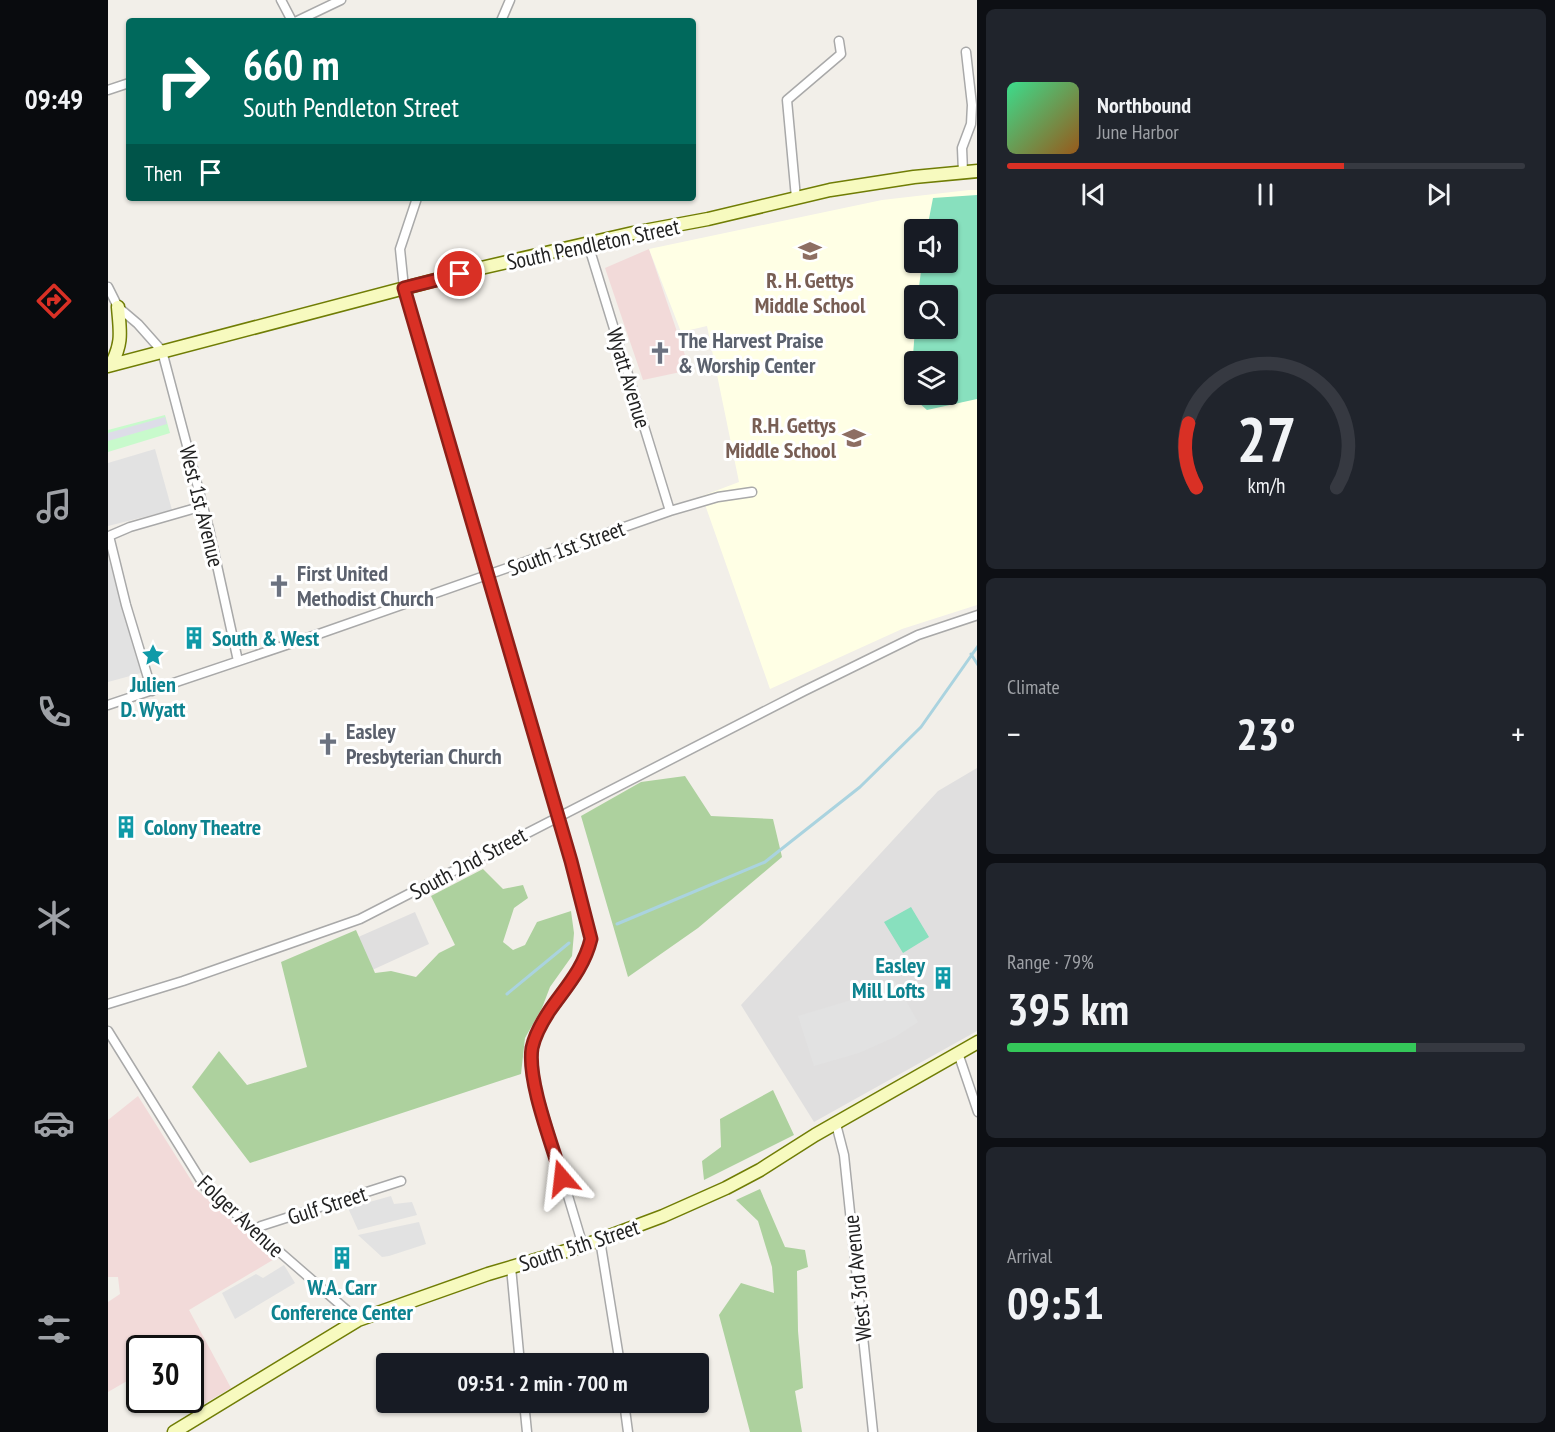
<!DOCTYPE html>
<meta charset="utf-8">
<style>
:root{--surface:#171b24;--page:#20242c;--text:#f1f3f6;--muted:#9ea1a6;--line:#363941;--accent:#d93025}
body{margin:0;font-family:"PT Sans Narrow",sans-serif;background:var(--page);color:var(--text);height:100vh;display:flex;flex-direction:column;font-size:22px;white-space:nowrap}
*{box-sizing:border-box;margin:0}
p{font-size:20px;color:var(--muted)}
.icon{flex:none;width:33px;height:33px;fill:none;stroke:currentColor;stroke-width:2;stroke-linecap:round;stroke-linejoin:round}
.map{position:relative;flex:1;overflow:hidden}
.sheet{display:flex;flex-direction:column;gap:9px;padding:9px;background:#0d0f14;width:578px}
.sheet>*{flex:none}
.guide{position:absolute;left:18px;top:18px;width:570px;height:183px;border-radius:6px;box-shadow:0 2px 4px #0004;background:#00695c;color:#fff;overflow:hidden}
.controls{position:absolute;left:796px;top:219px;display:grid;gap:12px}
.controls a{display:grid;place-items:center;width:54px;height:54px;border-radius:6px;background:var(--surface);box-shadow:0 2px 4px #0004;font-size:30px}
.speed{position:absolute;left:18px;top:1335px;display:flex;gap:12px;font-size:30px;font-weight:700;text-align:center}
.speed>*{display:grid;place-content:center;width:78px;height:78px;border-radius:50%;background:var(--surface);box-shadow:0 2px 4px #0004;line-height:1}
.speed .limit{border:3px solid #111;border-radius:9px;background:#fff;color:#111}
.pin{position:absolute;display:grid;place-items:center;width:51px;height:51px;color:#fff;margin:-26px;border:3px solid #fff;border-radius:50%;box-shadow:0 2px 6px #0007}
.me{position:absolute;width:66px;margin:-33px;rotate:343deg;stroke-linejoin:round;filter:drop-shadow(0 0 4px #0008)}
.turn{display:flex;align-items:center;gap:21px;height:126px;padding:0 18px;font-size:27px}
.turn .icon{width:78px;height:78px;stroke-width:2.5}
.turn b{display:block;font-size:42px;line-height:51px}
.then{display:flex;align-items:center;height:57px;padding:0 18px;background:#0003;gap:12px;font-size:22px}
.big{font-size:45px;font-weight:600;line-height:1.1}
.sheet .widget{flex:1;display:flex;flex-direction:column;justify-content:center;gap:9px;min-width:0;padding:0 21px;border-radius:9px;background:var(--page)}
.sheet .dial{align-items:center;gap:0}
.dial svg{height:156px;overflow:visible;fill:none;stroke:var(--line);stroke-width:7;stroke-linecap:round;text-anchor:middle}
.dial text{fill:var(--text);stroke:none}
.song{display:flex;align-items:center;gap:18px}
.cover{width:72px;height:72px;border-radius:9px;background:linear-gradient(135deg,hsl(150 70% 55%),hsl(30 70% 35%))}
.played{height:6px;border-radius:3px;background:linear-gradient(90deg,var(--accent) 65%,var(--line) 65%)}
.keys{display:flex;justify-content:space-around;direction:ltr}
.heat{display:flex;justify-content:space-between;align-items:center;font-size:33px;direction:ltr}
.charge{height:9px;border-radius:4px;background:linear-gradient(90deg,#34c759 79%,var(--line) 0)}
.trip{position:absolute;left:268px;top:1353px;width:333px;height:60px;border-radius:6px;background:var(--surface);box-shadow:0 2px 4px #0004;font-weight:600;line-height:60px;text-align:center}
main{display:flex;flex:1;min-height:0}
.tab-bar{display:flex;flex-direction:column;width:108px;justify-content:space-around;align-items:center;background:#090b0e;color:var(--muted)}
.tab-bar .icon{width:42px;height:42px}
.tab-bar .selected{color:var(--accent)}
.tab-bar b{font-size:27px;color:var(--text)}
.map>svg:first-child{display:block}
</style>
<main>
<nav class="tab-bar">
<b>09:49</b>
<svg class="icon selected" aria-label="directions" viewBox="0 0 24 24"><path d="M12 3l9 9-9 9-9-9zM9 14v-3h6M13 9l2 2-2 2"/></svg>
<svg class="icon" aria-label="music" viewBox="0 0 24 24"><path d="M9 18V5l10-2v13"/><circle cx="6" cy="18" r="3"/><circle cx="16" cy="16" r="3"/></svg>
<svg class="icon" aria-label="phone" viewBox="0 0 24 24"><path d="M5 4h4l2 5-3 2q2 4 5 5l2-3 5 2v4C11 20 4 13 5 4z"/></svg>
<svg class="icon" aria-label="climate" viewBox="0 0 24 24"><path d="M12 3v18M4 7l16 10M4 17L20 7"/></svg>
<svg class="icon" aria-label="car" viewBox="0 0 24 24"><path d="M5 17H2v-5l4-1 3-4h7l3 4 3 1v5h-3M9 17h6M6 11h13"/><circle cx="7" cy="17" r="2"/><circle cx="17" cy="17" r="2"/></svg>
<svg class="icon" aria-label="filters" viewBox="0 0 24 24"><path d="M4 7h16M4 17h16"/><circle cx="9" cy="7" r="2"/><circle cx="15" cy="17" r="2"/></svg>
</nav>
<div class="map">
<svg width="870" height="1432" viewBox="0 0 870 1432">
<rect width="100%" height="100%" fill="#f2efe9"/>
<path fill="#e0dfdf" d="M869 768V1031L706 1122 633 1005 830 791Z
M307 912 321 944 262 971 248 938Z"/>
<path fill="#f2dad9" d="M541 249 582 370 535 380 497 268Z
M30 1096 90 1191 168 1258 81 1310 123 1388 84 1411 76 1400H82V1348H32L31 1374 0 1392V1302L12 1294 10 1277H0V1120Z"/>
<path fill="#ffffe5" fill-rule="evenodd" d="M861 190H869V605L794 629 662 689 594 496 631 482 599 326 573 332 541 249 774 200ZM807 230H840V262H807ZM807 296H840V328H807ZM807 362H840V394H807Z"/>
<path fill="#add19e" d="M577 776 603 816 665 819 674 857 590 928 520 977 473 816 533 782Z
M375 869 395 889 415 885 420 898 406 908 395 942 405 950 417 945 429 922 463 911 466 933 464 956 442 987 434 1008 417 1038 413 1074 142 1163 84 1087 111 1051 139 1085 199 1067 173 962 248 930 267 973 283 971 308 977 331 953 347 945 323 896Z
M665 1090 686 1135 596 1180 594 1161 613 1147 612 1119Z
M652 1189 677 1247 697 1250 700 1267 689 1271 690 1331 695 1388 687 1391 694 1432H642L611 1315 633 1283 666 1293 664 1267 650 1221 628 1200Z"/>
<path fill="#c8facc" d="M57 415 62 433 0 452V430Z"/>
<path fill="#88e0be" fill-rule="evenodd" d="M869 195V399L819 410 802 395 807 329 840 328V296L810 295 814 263 840 262V230L819 229 825 198ZM807 362H840V394H807Z
M803 907 821 937 795 953 776 922Z"/>
<path fill="#e2e2e2" d="M47 449 64 510 0 526V463Z
M0 557 33 673 0 682Z
M786 980 810 1022 787 1037 751 1053 706 1066 690 1016 740 1001Z
M283 1196 286 1204 304 1202 309 1215 250 1230 240 1208Z
M311 1222 318 1244 281 1256 274 1257 250 1235Z
M176 1265 187 1283 127 1319 114 1293 148 1274 155 1278Z"/>
<path fill="#dddde8" d="M57 417 59 424 0 441V433Z"/>
<g fill="none" stroke-linecap="round" stroke-linejoin="round">
<path stroke="#aad3df" stroke-width="3" d="M863 654 870 665
M509 924 657 862 752 787 813 727 870 646
M399 994 461 943"/>
<g stroke="#a9a9a9" stroke-width="11">
<path id="street" d="M173 0 184 21
M189 21 233 0
M393 21 402 0
M0 90 21 83
M855 172 854 148 863 124 864 105 858 52
M309 198 292 249 296 288 452 824 483 939C480 951 476 962 470 973 452 1005 420 1027 423 1066 424 1074 426 1082 428 1089L475 1246
M688 198 679 100 733 54 731 41
M480 244 562 511
M0 287 10 307 30 324 54 351 101 529 130 661
M44 691 18 605 1 536 22 527 95 506
M0 705 205 636 562 511 610 497 644 492
M0 1004 75 981 252 919 696 691 810 635 870 615
M0 1031 97 1187 250 1320
M850 1053 870 1112
M728 1124 736 1155 765 1432
M146 1231 153 1226 293 1181
M492 1240 512 1364
M403 1267 412 1364
M416 1402 419 1432
M516 1402 520 1432"/>
</g>
<g stroke="#707d05" stroke-width="15">
<path id="secondary" d="M3 365C15 342 12 332 10 307
M0 366 373 268 525 233 600 219 722 190 806 177 870 171
M66 1432 250 1320 380 1274 475 1246 555 1216 618 1188 652 1170 707 1135 870 1042"/>
</g>
<use href="#street" stroke="#fff" stroke-width="8"/>
<use href="#secondary" stroke="#f7fabf" stroke-width="12"/>
</g>
<g fill="none" stroke-linecap="round" stroke-linejoin="round">
<g stroke="#8d1f18" stroke-width="15">
<path id="route" d="M352 274 296 288 463 861 483 939C476 968 458 987 442 1010 434 1022 427 1034 424 1048 419 1081 444 1144 454 1178"/>
</g>
<use href="#route" stroke="#d93025" stroke-width="10"/>
</g>
<defs>
<g id="school-bare" transform="scale(1.8)"><path d="M0-5L7-2L0 1L-7-2ZM-4 1L0 2.5L4 1V4Q0 6-4 4Z" fill="#8d6e63" stroke="#fff" stroke-width="2.5" paint-order="stroke"/></g>
<g id="church-bare" transform="scale(1.8)"><path d="M-1.2-6h2.4v3.5h3.3v2.4h-3.3V6h-2.4V-.1h-3.3v-2.4h3.3Z" fill="#6b7280" stroke="#fff" stroke-width="2.5" paint-order="stroke"/></g>
<g id="building-bare" transform="scale(1.8)"><path d="M-4-6H4V6H1V3H-1V6H-4ZM-2.5-4.3h1.7v1.8h-1.7ZM.8-4.3h1.7v1.8H.8ZM-2.5-1h1.7V.8h-1.7ZM.8-1h1.7V.8H.8Z" fill="#0f9aa8" stroke="#fff" stroke-width="2.5" paint-order="stroke"/></g>
<g id="sight-bare" transform="scale(1.8)"><path d="M0-6L1.8-2.2L6-1.7L2.9 1.2L3.7 5.4L0 3.3L-3.7 5.4L-2.9 1.2L-6-1.7L-1.8-2.2Z" fill="#0f9aa8" stroke="#fff" stroke-width="2.5" paint-order="stroke"/></g>
</defs>
<g fill-rule="evenodd">
<use href="#school-bare" x="702" y="251"/>
<use href="#church-bare" x="552" y="353"/>
<use href="#school-bare" x="746" y="438"/>
<use href="#church-bare" x="171" y="586"/>
<use href="#building-bare" x="86" y="638"/>
<use href="#sight-bare" x="45" y="655"/>
<use href="#church-bare" x="220" y="744"/>
<use href="#building-bare" x="18" y="827"/>
<use href="#building-bare" x="835" y="978"/>
<use href="#building-bare" x="234" y="1258"/>
</g>
<g text-anchor="middle" stroke-width="6" stroke-linejoin="round" paint-order="stroke">
<g font-size="22" fill="#222" stroke="#fff">
<text transform="translate(485 244) rotate(-12)" y="8">South Pendleton Street</text>
<text transform="translate(521 378) rotate(73)" y="8">Wyatt Avenue</text>
<text transform="translate(94 506) rotate(76)" y="8">West 1st Avenue</text>
<text transform="translate(458 548) rotate(-20)" y="8">South 1st Street</text>
<text transform="translate(360 863) rotate(-28)" y="8">South 2nd Street</text>
<text transform="translate(219 1205) rotate(-18)" y="8">Gulf Street</text>
<text transform="translate(133 1216) rotate(43)" y="8">Folger Avenue</text>
<text transform="translate(471 1245) rotate(-18)" y="8">South 5th Street</text>
<text transform="translate(749 1278) rotate(-96)" y="8">West 3rd Avenue</text>
</g>
<g font-size="22" font-weight="bold" fill="#785e54" stroke="#fff">
<text x="702" y="288">R. H. Gettys<tspan x="702" dy="25">Middle School</tspan></text>
<text x="728" y="433" text-anchor="end">R.H. Gettys<tspan x="728" dy="25">Middle School</tspan></text>
</g>
<g font-size="22" font-weight="bold" fill="#5b616d" stroke="#fff" text-anchor="start">
<text x="570" y="348">The Harvest Praise<tspan x="570" dy="25">&amp; Worship Center</tspan></text>
<text x="189" y="581">First United<tspan x="189" dy="25">Methodist Church</tspan></text>
<text x="238" y="739">Easley<tspan x="238" dy="25">Presbyterian Church</tspan></text>
</g>
<g font-size="22" font-weight="bold" fill="#0d838f" stroke="#fff" text-anchor="start">
<text x="104" y="646">South &amp; West</text>
<text x="45" y="692" text-anchor="middle">Julien<tspan x="45" dy="25">D. Wyatt</tspan></text>
<text x="36" y="835">Colony Theatre</text>
<text x="817" y="973" text-anchor="end">Easley<tspan x="817" dy="25">Mill Lofts</tspan></text>
<text x="234" y="1295" text-anchor="middle">W.A. Carr<tspan x="234" dy="25">Conference Center</tspan></text>
</g>
</g>
</svg>
<div class="controls">
<a><svg class="icon" aria-label="sound" viewBox="0 0 24 24"><path d="M4 9h4l5-4v14l-5-4H4zM17 9q2 3 0 6"/></svg></a>
<a><svg class="icon" aria-label="search" viewBox="0 0 24 24"><circle cx="10" cy="10" r="6"/><path d="M15 15l6 6"/></svg></a>
<a><svg class="icon" aria-label="layers" viewBox="0 0 24 24"><path d="M12 4l9 5-9 5-9-5zM3 14l9 5 9-5"/></svg></a>
</div>
<div class="speed"><div class="limit">30</div></div>
<div class="pin" style="left:352px;top:274px;background:#d93025"><svg class="icon" aria-label="arrive" viewBox="0 0 24 24"><path d="M6 21V4h12l-3 4 3 4H6"/></svg></div>
<svg class="me" style="left:454px;top:1178px" viewBox="-20 -20 40 40"><path d="M0-17L14 15 0 8-14 15z" fill="#d93025" stroke="#fff" stroke-width="4"/></svg>
<div class="trip">09:51 · 2 min · 700 m</div>
<div class="guide">
<div class="turn"><svg class="icon" aria-label="right" viewBox="0 0 24 24"><path d="M7 20v-9h11M14 6l5 5-5 5"/></svg><div><b>660 m</b>South Pendleton Street</div></div>
<div class="then">Then<svg class="icon" aria-label="arrive" viewBox="0 0 24 24"><path d="M6 21V4h12l-3 4 3 4H6"/></svg></div>
</div>
</div>
<section class="sheet">
<div class="widget">
<div class="song"><i class="cover"></i><div><b>Northbound</b><p>June Harbor</p></div></div>
<div class="played"></div>
<div class="keys"><svg class="icon" aria-label="previous" viewBox="0 0 24 24"><path d="M18 5L8 12l10 7zM5 5v14"/></svg><svg class="icon" aria-label="pause" viewBox="0 0 24 24"><path d="M8 5v14M16 5v14"/></svg><svg class="icon" aria-label="next" viewBox="0 0 24 24"><path d="M6 5l10 7-10 7zM19 5v14"/></svg></div>
</div>
<div class="widget dial"><svg viewBox="0 0 100 80">
<path d="M14 69A42 42 0 1 1 86 69"/>
<path d="M14 69A42 42 0 0 1 10 36" stroke="#d93025"/>
<text x="50" y="56" font-size="32" font-weight="700">27</text>
<text x="50" y="72" font-size="11">km/h</text>
</svg></div>
<div class="widget"><p>Climate</p>
<div class="heat"><a>−</a><b class="big">23°</b><a>+</a></div>
</div>
<div class="widget"><p>Range · 79%</p><b class="big">395 km</b><div class="charge"></div></div>
<div class="widget"><p>Arrival</p><b class="big">09:51</b></div>
</section>
</main>
